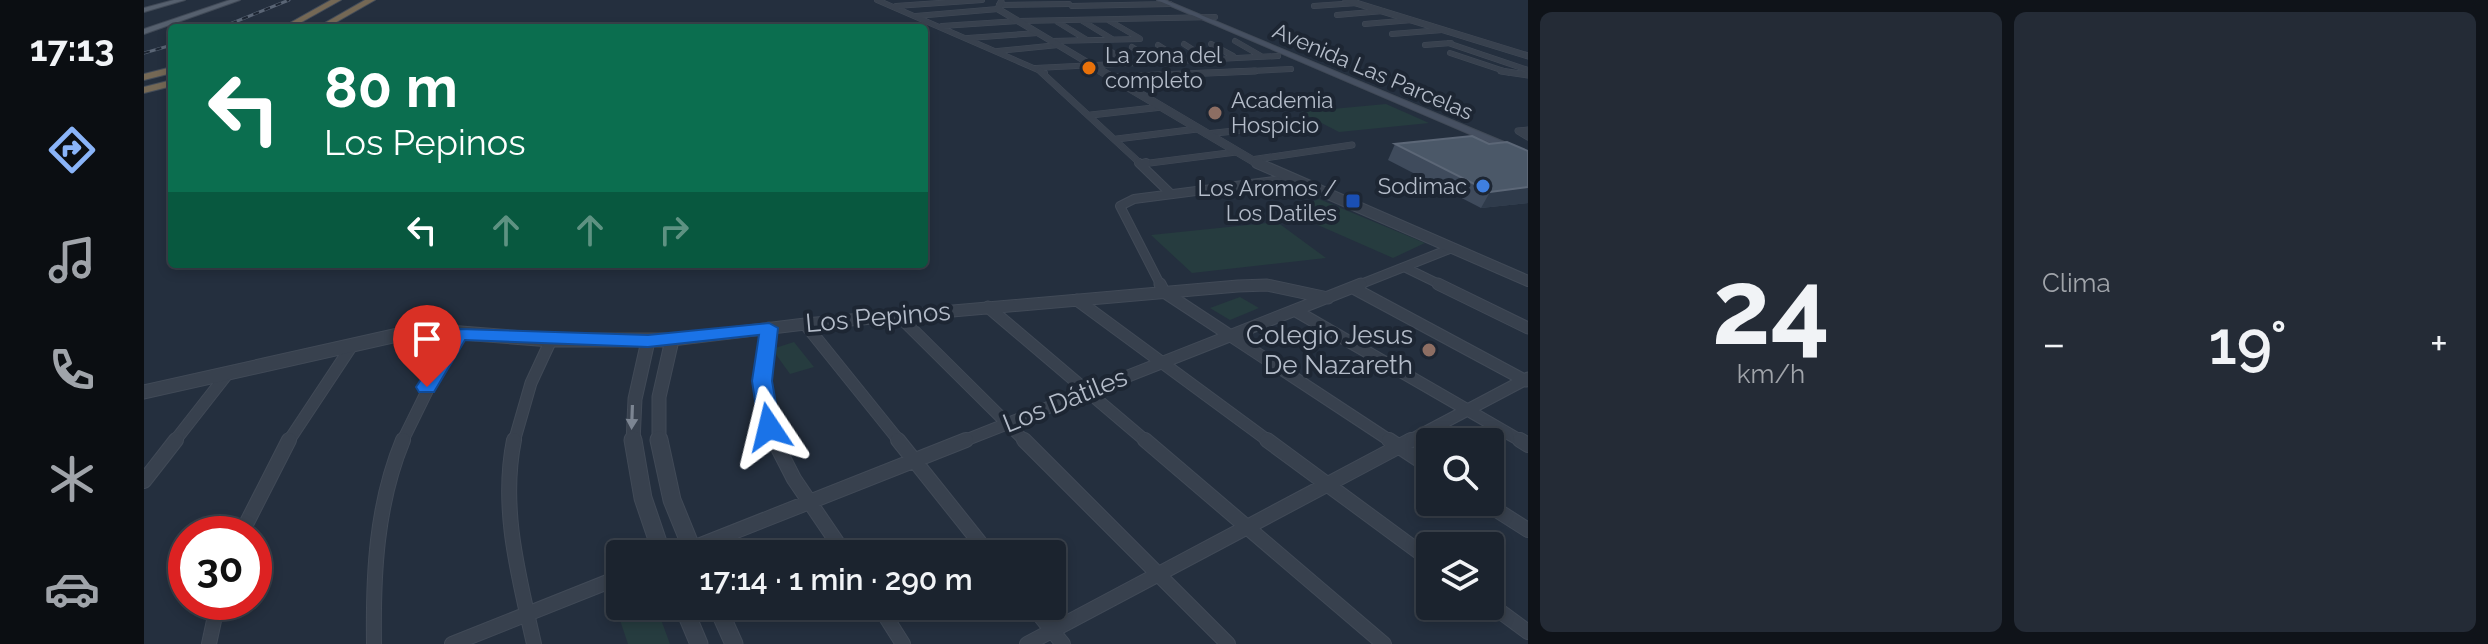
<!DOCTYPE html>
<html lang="es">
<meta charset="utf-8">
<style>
:root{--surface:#1b232e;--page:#242b36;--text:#f1f3f6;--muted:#a0a4aa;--line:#39404a;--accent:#8ab4f8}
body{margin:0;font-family:Raleway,sans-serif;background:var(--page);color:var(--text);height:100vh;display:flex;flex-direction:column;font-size:30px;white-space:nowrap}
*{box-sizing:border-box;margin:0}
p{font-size:26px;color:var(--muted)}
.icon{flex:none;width:44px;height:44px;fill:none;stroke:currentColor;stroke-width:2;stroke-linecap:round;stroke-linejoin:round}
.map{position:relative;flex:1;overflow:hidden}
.details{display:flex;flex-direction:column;gap:12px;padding:12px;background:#0f1319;width:960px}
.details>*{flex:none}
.hud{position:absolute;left:24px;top:24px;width:760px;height:244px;border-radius:8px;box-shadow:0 4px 12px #0003,0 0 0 2px var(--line);background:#0b6e4f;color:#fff;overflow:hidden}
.fabs{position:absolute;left:1272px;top:428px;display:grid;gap:16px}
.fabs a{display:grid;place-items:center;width:88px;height:88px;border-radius:8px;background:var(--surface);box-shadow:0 4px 12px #0003,0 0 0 2px var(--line);font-size:40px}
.speed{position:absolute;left:24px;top:516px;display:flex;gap:16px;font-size:40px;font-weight:700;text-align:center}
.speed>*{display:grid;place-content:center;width:104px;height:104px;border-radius:50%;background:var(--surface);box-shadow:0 4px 12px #0003,0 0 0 2px var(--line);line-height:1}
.speed .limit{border:12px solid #d22;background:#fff;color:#111}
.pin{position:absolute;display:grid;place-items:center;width:68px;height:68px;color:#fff;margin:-82px -34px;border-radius:50% 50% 50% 0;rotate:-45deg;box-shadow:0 0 8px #0007}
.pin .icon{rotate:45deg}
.me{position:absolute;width:88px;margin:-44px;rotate:350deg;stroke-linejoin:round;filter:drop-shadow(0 0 6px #0008)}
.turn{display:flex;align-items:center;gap:28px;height:168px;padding:0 24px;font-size:36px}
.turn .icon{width:104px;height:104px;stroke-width:2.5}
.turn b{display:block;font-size:56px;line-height:68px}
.lanes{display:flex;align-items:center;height:76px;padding:0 24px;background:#0003;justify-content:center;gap:40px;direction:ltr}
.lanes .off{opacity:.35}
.big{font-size:60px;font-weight:600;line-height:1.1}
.details .tile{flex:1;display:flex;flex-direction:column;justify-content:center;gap:12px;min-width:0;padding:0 28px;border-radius:12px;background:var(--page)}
.details .dial{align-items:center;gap:0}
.dial b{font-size:104px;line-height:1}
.heat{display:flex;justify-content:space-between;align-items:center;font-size:44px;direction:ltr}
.details .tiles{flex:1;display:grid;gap:12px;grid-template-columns:repeat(2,1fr)}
.trip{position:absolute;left:462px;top:540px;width:460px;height:80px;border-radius:8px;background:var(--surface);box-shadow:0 4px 12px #0003,0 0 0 2px var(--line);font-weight:600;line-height:80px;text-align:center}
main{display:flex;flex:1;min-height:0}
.tab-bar{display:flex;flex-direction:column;width:144px;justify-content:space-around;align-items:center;background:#0b0e12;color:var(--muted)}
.tab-bar .icon{width:56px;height:56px}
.tab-bar .selected{color:var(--accent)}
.tab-bar b{font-size:36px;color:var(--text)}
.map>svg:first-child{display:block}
</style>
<main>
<nav class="tab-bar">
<b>17:13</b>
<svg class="icon selected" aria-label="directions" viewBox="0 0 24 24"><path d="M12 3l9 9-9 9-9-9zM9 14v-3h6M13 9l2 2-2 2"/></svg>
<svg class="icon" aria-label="music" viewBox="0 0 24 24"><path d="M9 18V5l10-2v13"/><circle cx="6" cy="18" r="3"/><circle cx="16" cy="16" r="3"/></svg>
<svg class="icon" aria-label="phone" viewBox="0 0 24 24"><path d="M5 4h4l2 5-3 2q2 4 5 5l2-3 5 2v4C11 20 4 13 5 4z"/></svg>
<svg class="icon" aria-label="climate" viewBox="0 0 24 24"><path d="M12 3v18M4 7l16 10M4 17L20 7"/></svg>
<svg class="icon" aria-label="car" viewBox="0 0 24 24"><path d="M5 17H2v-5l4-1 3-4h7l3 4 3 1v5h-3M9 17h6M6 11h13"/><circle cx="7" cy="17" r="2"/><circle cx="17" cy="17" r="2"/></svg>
</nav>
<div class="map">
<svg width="1384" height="644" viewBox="0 0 1384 644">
<rect width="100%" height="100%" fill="#242f3e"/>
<path fill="#263c3f" d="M1242 104 1285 123 1195 132 1156 112Z
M1175 199 1281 243 1249 258 1142 211Z
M1133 222 1182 258 1048 273 1007 235Z
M1096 297 1115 308 1086 320 1066 308Z
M650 342 670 367 646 374 628 349Z
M476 604V606H512L526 644H484L471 605Z"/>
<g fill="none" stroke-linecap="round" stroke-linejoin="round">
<g stroke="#414a57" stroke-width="6">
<path id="minor-far4" d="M733 0 901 73
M855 5 925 4
M752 6 838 0
M928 6 1026 4
M1170 6 1213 3
M1193 15 1239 11
M772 16 854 9
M937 20 968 39
M964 20 995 38
M912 21 943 40
M1221 24 1268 20
M798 26 875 21 1071 17
M1248 34 1298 30
M824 38 894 33
M908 41 996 39
M1091 41 1117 56
M1304 43 1384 70
M1040 44 1062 58
M1067 44 1089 56
M1014 45 1036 59
M1281 45 1307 43
M988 47 1009 61
M962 48 981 62
M854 51 914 45
M1306 53 1366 73
M892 68 1134 56
M1066 73 1147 69"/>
</g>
<g stroke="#414a57" stroke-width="7">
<path id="minor-far3" d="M896 71 998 165
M1357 71 1384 75
M967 77 1111 71
M947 115 1018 107
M1384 130 1374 131 1384 137
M1062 134 1166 123
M973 139 1053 129
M1107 160 1208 145
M998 164 1092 152"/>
</g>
<g stroke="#414a57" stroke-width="10">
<path id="minor-far2" d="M995 163 1027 194
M998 164 1002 163
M1262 268 1299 286
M1017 286 976 206 990 199 1146 179
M1095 286H1127
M1212 286 1308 248"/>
</g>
<g stroke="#414a57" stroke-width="13">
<path id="minor-far1" d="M1016 284 1020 292 1248 442
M1294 284 1384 328
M1211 289 1382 381
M933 300 1126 442
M844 307 1003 442
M1152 311 1379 442
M754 315 882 442
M661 324 756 442
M625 328C618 368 615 404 631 442
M528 340 661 324 1094 286 1123 285 1184 298
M30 442 84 373
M144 442 207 347
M258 442 292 373 315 334
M370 442 387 383 407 340
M817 442 1217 284
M1263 442 1384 378"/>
</g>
<g stroke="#414a57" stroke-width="16">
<path id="minor" d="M370 440C356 509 375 577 390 644
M630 440 650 479 701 554
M754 440 845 554
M880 440 1084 644
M1001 440 1240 644
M1123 440 1286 560
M1245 440 1286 467
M1376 440 1384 445
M0 481 32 440
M1340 502 1384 530
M97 534 145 440
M534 554 822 440
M1346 604 1384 632
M735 606 759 644
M888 606 919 644
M65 644 74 602
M230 644C229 575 232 505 259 440
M308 644 476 577
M883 644 1267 440"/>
</g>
<g stroke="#414a57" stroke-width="7">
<path id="tertiary-far4" d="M1202 0 1384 56
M857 2 854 9 961 73"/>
</g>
<g stroke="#414a57" stroke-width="9">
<path id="tertiary-far3" d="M957 71 1116 165"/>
</g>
<g stroke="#414a57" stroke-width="12">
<path id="tertiary-far2" d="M1113 163 1384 281"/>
</g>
<g stroke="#414a57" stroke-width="15">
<path id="tertiary-far1" d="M0 392 258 334 291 331 407 340H528L515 397V442
M489 442 491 399 504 341"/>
</g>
<g stroke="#414a57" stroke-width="19">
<path id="tertiary" d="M489 440 499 498 518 554
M515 440 528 500 550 554
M539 606 555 644
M573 606 590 644"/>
</g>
<g stroke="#414a57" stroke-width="2">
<path id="secondary" d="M1013 0H1021L1384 152V159Z"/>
</g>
<g stroke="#414a57" stroke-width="2">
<path id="primary" d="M30 0H41L0 12V8Z
M86 0H96L0 34V29Z"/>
</g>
<g stroke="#434c59" stroke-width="2">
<path id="motorway" d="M187 0H197L147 28H137Z
M221 0H231L182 28H172Z
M28 67V73L0 80V74Z
M28 80V86L0 93V87Z"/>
</g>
<use href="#minor-far4" stroke="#38414e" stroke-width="5"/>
<use href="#minor-far3" stroke="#38414e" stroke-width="6"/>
<use href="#minor-far2" stroke="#38414e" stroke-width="8"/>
<use href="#minor-far1" stroke="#38414e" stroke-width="11"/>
<use href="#minor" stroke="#38414e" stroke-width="14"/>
<use href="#tertiary-far4" stroke="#38414e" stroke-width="6"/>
<use href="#tertiary-far3" stroke="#38414e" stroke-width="8"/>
<use href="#tertiary-far2" stroke="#38414e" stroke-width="10"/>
<use href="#tertiary-far1" stroke="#38414e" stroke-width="13"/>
<use href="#tertiary" stroke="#38414e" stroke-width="17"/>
<use href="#secondary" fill="#465061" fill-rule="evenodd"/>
<use href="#primary" fill="#56606e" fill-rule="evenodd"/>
<use href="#motorway" fill="#746855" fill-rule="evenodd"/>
<g stroke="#5a6575" stroke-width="3">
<path id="rail" d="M76 28 145 0
M0 53 28 45"/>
</g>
<use href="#rail" stroke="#1d2633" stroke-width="2" stroke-dasharray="6" stroke-linecap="butt"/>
</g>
<path fill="#3f4b5c" d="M1251 144H1345L1384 151V203L1337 208 1244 160Z"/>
<path fill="#2f3b4b" d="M1384 187V203L1337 208 1346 192Z"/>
<path fill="#4b5868" stroke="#5c6777" stroke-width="2" d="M1328 136 1345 144 1363 142 1384 151V187L1346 192 1251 144Z"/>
<defs><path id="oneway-solid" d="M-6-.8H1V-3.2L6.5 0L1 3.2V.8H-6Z" transform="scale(2)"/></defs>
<use fill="#7c8592" href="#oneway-solid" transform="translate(488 417) rotate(92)"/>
<path fill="#1a73e8" stroke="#114b97" stroke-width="2" d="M625 323 634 328 628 381 636 427 633 433H618L615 427 608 381 615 335 504 347 321 340 290 392H275L272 387 309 330 315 329 504 335Z"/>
<circle fill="#e8710a" stroke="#1d2633" stroke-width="3" cx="945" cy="68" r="8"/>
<g fill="#8d6e63" stroke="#1d2633" stroke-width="3">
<circle cx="1071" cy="113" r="8"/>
<circle cx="1285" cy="350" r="8"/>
</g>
<circle fill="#3f7fe0" stroke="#1d2633" stroke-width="3" cx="1339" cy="186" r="8"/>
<rect fill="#1a4fb4" stroke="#1d2633" stroke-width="3" x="1201" y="193" width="16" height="16" rx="4"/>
<g text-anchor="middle" stroke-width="8" stroke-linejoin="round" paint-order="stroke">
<g font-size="22" fill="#b4bcc9" stroke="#1d2633" text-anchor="start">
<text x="961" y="63">La zona del<tspan x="961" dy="25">completo</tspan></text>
<text x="1087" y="108">Academia<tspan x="1087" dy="25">Hospicio</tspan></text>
<text x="1323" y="194" text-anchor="end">Sodimac</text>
<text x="1193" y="196" text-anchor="end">Los Aromos /<tspan x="1193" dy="25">Los Datiles</tspan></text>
</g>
<g font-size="22" fill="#b4bcc9" stroke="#1d2633">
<text transform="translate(1229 71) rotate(23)" y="8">Avenida Las Parcelas</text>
</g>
<g font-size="26" fill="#b4bcc9" stroke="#1d2633">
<text transform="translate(734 317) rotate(-5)" y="9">Los Pepinos</text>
<text transform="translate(921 400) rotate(-22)" y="9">Los Dátiles</text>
</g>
<g font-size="26" fill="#b4bcc9" stroke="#1d2633" text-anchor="end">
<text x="1269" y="344">Colegio Jesus<tspan x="1269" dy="30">De Nazareth</tspan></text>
</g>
</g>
</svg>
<div class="fabs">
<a><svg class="icon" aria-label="search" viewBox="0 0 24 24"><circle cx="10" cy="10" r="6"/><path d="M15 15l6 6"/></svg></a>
<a><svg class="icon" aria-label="layers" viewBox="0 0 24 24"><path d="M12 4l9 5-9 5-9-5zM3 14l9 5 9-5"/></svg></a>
</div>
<div class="speed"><div class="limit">30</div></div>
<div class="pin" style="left:283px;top:387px;background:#d93025"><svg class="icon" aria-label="arrive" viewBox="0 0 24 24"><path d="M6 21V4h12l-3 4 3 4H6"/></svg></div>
<svg class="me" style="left:625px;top:427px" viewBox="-20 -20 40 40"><path d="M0-17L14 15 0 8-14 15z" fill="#1a73e8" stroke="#fff" stroke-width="4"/></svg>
<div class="trip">17:14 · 1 min · 290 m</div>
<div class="hud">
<div class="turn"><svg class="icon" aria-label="left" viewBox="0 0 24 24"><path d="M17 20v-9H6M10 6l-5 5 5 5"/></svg><div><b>80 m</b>Los Pepinos</div></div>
<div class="lanes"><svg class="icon" aria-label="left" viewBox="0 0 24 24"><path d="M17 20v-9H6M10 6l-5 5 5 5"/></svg><svg class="icon off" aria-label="ahead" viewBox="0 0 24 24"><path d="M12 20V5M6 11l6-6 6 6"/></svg><svg class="icon off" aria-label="ahead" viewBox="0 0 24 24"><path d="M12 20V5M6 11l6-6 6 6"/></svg><svg class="icon off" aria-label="right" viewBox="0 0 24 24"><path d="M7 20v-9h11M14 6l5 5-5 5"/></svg></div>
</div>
</div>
<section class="details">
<div class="tiles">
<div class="tile dial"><b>24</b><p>km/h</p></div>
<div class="tile"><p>Clima</p>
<div class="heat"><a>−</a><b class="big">19°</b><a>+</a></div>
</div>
</div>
</section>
</main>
